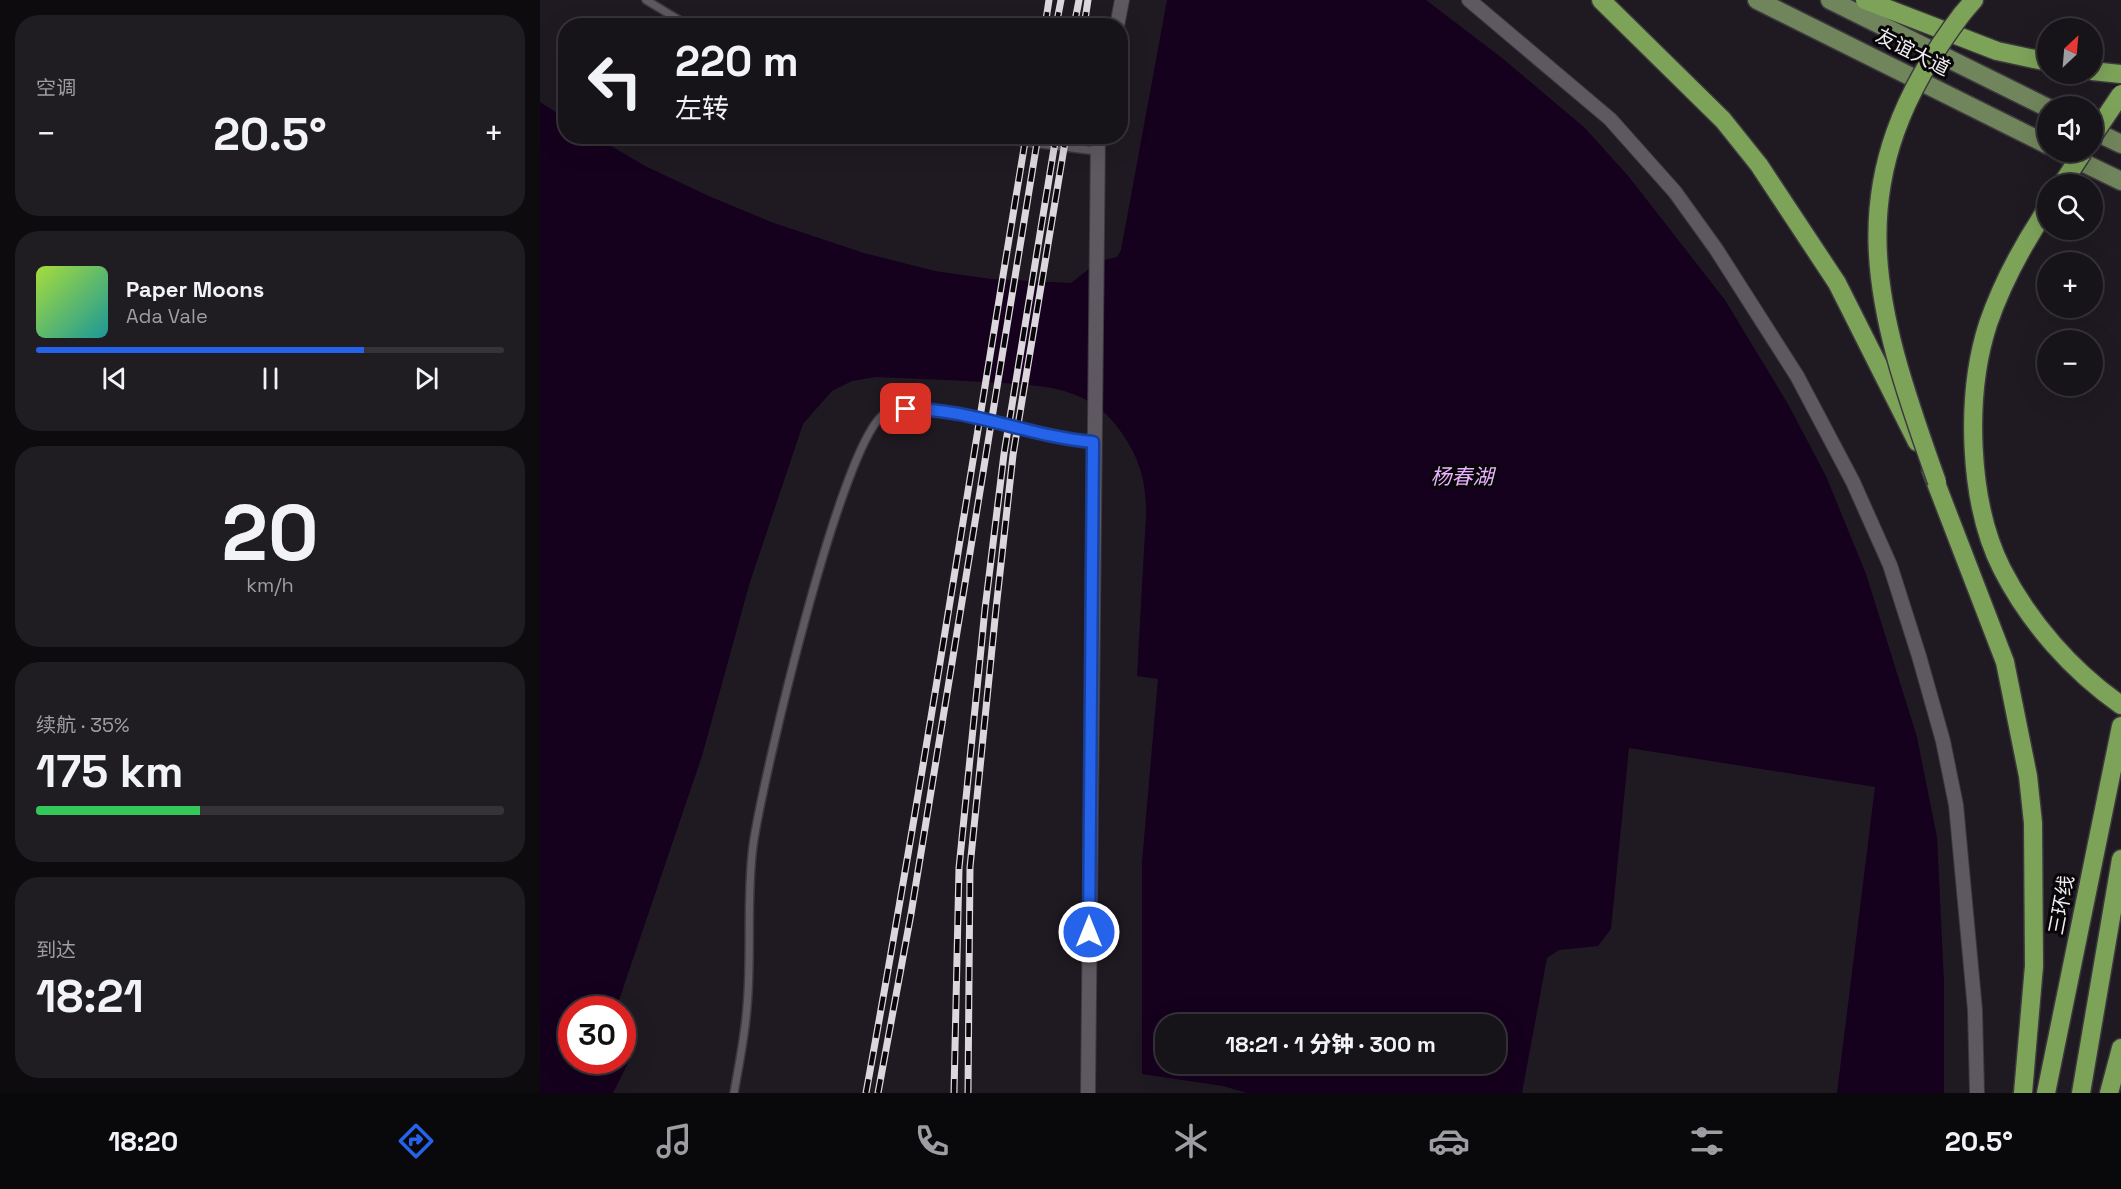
<!DOCTYPE html>
<html lang="zh">
<meta charset="utf-8">
<style>
:root{--surface:#171419;--page:#201d22;--text:#f1f3f6;--muted:#9e9ea2;--line:#363338;--accent:#2563eb}
body{margin:0;font-family:"Space Grotesk","Noto Sans SC",sans-serif;background:var(--page);color:var(--text);height:100vh;display:flex;flex-direction:column;font-size:22px;white-space:nowrap}
*{box-sizing:border-box;margin:0}
p{font-size:20px;color:var(--muted)}
.icon{flex:none;width:33px;height:33px;fill:none;stroke:currentColor;stroke-width:2;stroke-linecap:round;stroke-linejoin:round}
.map{position:relative;flex:1;overflow:hidden}
.side{display:flex;flex-direction:column;gap:15px;padding:15px;background:#0d0b0e;width:540px}
.side>*{flex:none}
.hud{position:absolute;left:18px;top:18px;width:570px;height:126px;border-radius:24px;box-shadow:0 6px 24px #0002,0 0 0 2px var(--line);background:#171419;color:var(--text);overflow:hidden}
.needle{width:39px;rotate:26deg}
.fabs{position:absolute;left:1497px;top:18px;display:grid;gap:12px}
.fabs a{display:grid;place-items:center;width:66px;height:66px;border-radius:50%;background:var(--surface);box-shadow:0 6px 24px #0002,0 0 0 2px var(--line);font-size:30px}
.speed{position:absolute;left:18px;top:996px;display:flex;gap:12px;font-size:30px;font-weight:700;text-align:center}
.speed>*{display:grid;place-content:center;width:78px;height:78px;border-radius:50%;background:var(--surface);box-shadow:0 6px 24px #0002,0 0 0 2px var(--line);line-height:1}
.speed .limit{border:9px solid #d22;background:#fff;color:#111}
.pin{position:absolute;display:grid;place-items:center;width:51px;height:51px;color:#fff;margin:-26px;border-radius:12px;box-shadow:0 3px 9px #0006}
.me{position:absolute;width:66px;margin:-33px;rotate:0deg;stroke-linejoin:round;filter:drop-shadow(0 0 4px #0008)}
.turn{display:flex;align-items:center;gap:21px;height:126px;padding:0 18px;font-size:27px}
.turn .icon{width:78px;height:78px;stroke-width:2.5}
.turn b{display:block;font-size:42px;line-height:51px}
.big{font-size:45px;font-weight:800;line-height:1.1}
.side .card{flex:1;display:flex;flex-direction:column;justify-content:center;gap:9px;min-width:0;padding:0 21px;border-radius:24px;background:var(--page)}
.side .dial{align-items:center;gap:0}
.dial b{font-size:78px;line-height:1}
.song{display:flex;align-items:center;gap:18px}
.cover{width:72px;height:72px;border-radius:9px;background:linear-gradient(135deg,hsl(80 70% 55%),hsl(180 70% 35%))}
.played{height:6px;border-radius:3px;background:linear-gradient(90deg,var(--accent) 70%,var(--line) 70%)}
.keys{display:flex;justify-content:space-around;direction:ltr}
.heat{display:flex;justify-content:space-between;align-items:center;font-size:33px;direction:ltr}
.charge{height:9px;border-radius:4px;background:linear-gradient(90deg,#34c759 35%,var(--line) 0)}
.trip{position:absolute;left:615px;top:1014px;width:351px;height:60px;border-radius:24px;background:var(--surface);box-shadow:0 6px 24px #0002,0 0 0 2px var(--line);font-weight:800;line-height:60px;text-align:center}
.tab-bar{display:flex;height:96px;justify-content:space-around;align-items:center;background:#09080a;color:var(--muted)}
.tab-bar .icon{width:42px;height:42px}
.tab-bar .on{color:var(--accent)}
.tab-bar b{font-size:27px;color:var(--text)}
main{display:flex;flex:1;min-height:0}
.map>svg:first-child{display:block}
</style>
<main>
<section class="side">
<div class="card"><p>空调</p>
<div class="heat"><a>−</a><b class="big">20.5°</b><a>+</a></div>
</div>
<div class="card">
<div class="song"><i class="cover"></i><div><b>Paper Moons</b><p>Ada Vale</p></div></div>
<div class="played"></div>
<div class="keys"><svg class="icon" aria-label="previous" viewBox="0 0 24 24"><path d="M18 5L8 12l10 7zM5 5v14"/></svg><svg class="icon" aria-label="pause" viewBox="0 0 24 24"><path d="M8 5v14M16 5v14"/></svg><svg class="icon" aria-label="next" viewBox="0 0 24 24"><path d="M6 5l10 7-10 7zM19 5v14"/></svg></div>
</div>
<div class="card dial"><b>20</b><p>km/h</p></div>
<div class="card"><p>续航 · 35%</p><b class="big">175 km</b><div class="charge"></div></div>
<div class="card"><p>到达</p><b class="big">18:21</b></div>
</section>
<div class="map">
<svg width="1581" height="1093" viewBox="0 0 1581 1093">
<rect width="100%" height="100%" fill="#1f1a21"/>
<path fill="#15001d" fill-rule="evenodd" d="M627 0H886L962 58 1045 128 1089 177 1185 300 1248 404 1286 476 1326 574 1377 737 1397 837 1404 982V1093H1297L1335 787 1089 748 1071 929 1058 946 1019 950 1007 958 982 1093H707L683 1086 602 1074V862L618 679 597 676 606 514C606 487 602 465 587 441 553 383 504 386 444 382 408 380 371 378 335 377L312 381 292 391 263 424 210 582 162 756 76 1009 32 1010V1060H82L83 1039 97 1045 73 1093H0V102L25 118 26 136 56 137 105 166 171 197 231 222 324 253 395 271 451 279 531 283 559 261 577 257 581 250ZM626 1024H956V1064H626Z"/>
<g fill="none" stroke-linecap="round" stroke-linejoin="round">
<g stroke="#3c383e" stroke-width="10">
<path id="lane" d="M106 0 149 26
M435 136 556 151
M194 1093C199 1064 205 1036 207 1007 212 953 206 899 213 846 221 786 303 433 346 413 390 393 502 438 553 442"/>
</g>
<g stroke="#3c383e" stroke-width="16">
<path id="street" d="M929 0 1070 119 1135 192 1176 249 1257 376 1313 482 1350 565 1379 656 1403 741 1416 805 1435 1010 1437 1093
M577 26 582 0
M548 1093 558 136"/>
</g>
<g stroke="#3c383e" stroke-width="21">
<path id="primary" d="M1217 0 1508 145
M1290 0 1508 108
M1552 130 1581 144
M1521 152 1581 181"/>
</g>
<g stroke="#3c383e" stroke-width="21">
<path id="highway" d="M1061 0 1183 120 1219 165 1297 283 1377 442
M1325 0 1457 51 1508 62
M1422 14 1434 0
M1552 71 1581 74
M1508 207C1484 243 1462 283 1448 324 1425 395 1428 502 1462 569 1489 622 1532 671 1581 705
M1391 470 1465 662 1488 776 1493 823 1494 966 1483 1093
M1506 1093 1581 726
M1541 1093 1581 859
M1569 1093 1581 1048"/>
</g>
<use href="#lane" stroke="#5e5860" stroke-width="7"/>
<use href="#street" stroke="#5e5860" stroke-width="14"/>
<use href="#primary" stroke="#71855c" stroke-width="18"/>
<use href="#highway" stroke="#7da359" stroke-width="18"/>
<g stroke="#dcd7dd" stroke-width="7">
<path id="rail" d="M505 26 509 0
M516 26 521 0
M534 26 539 0
M544 26 548 0
M326 1093C384 775 433 455 486 136
M338 1093 371 914 498 136
M414 1093 419 868 445 609 464 454 516 136
M428 1093 430 867 456 609 473 455 526 136"/>
</g>
<use href="#rail" stroke="#080609" stroke-width="4.5" stroke-dasharray="14" stroke-linecap="butt"/>
<g stroke="#3c383e" stroke-width="21" stroke-linecap="butt">
<path id="highway-bridge" d="M1552 137 1581 94
M1522 184 1543 152
M1397 482C1332 300 1295 181 1422 14"/>
</g>
<use href="#highway-bridge" stroke="#7da359" stroke-width="18"/>
</g>
<g fill="none" stroke-linecap="round" stroke-linejoin="round">
<g stroke="#184099" stroke-width="15">
<path id="route" d="M366 409C430 408 490 437 553 442L549 932"/>
</g>
<use href="#route" stroke="#2563eb" stroke-width="10"/>
</g>
<g text-anchor="middle" stroke-width="6" stroke-linejoin="round" paint-order="stroke">
<g font-size="20" fill="#f1edf2" stroke="#080609">
<text transform="translate(1373 52) rotate(27)" y="7">友谊大道</text>
<text transform="translate(1521 905) rotate(-79)" y="7">三环线</text>
</g>
<g font-size="21" font-style="italic" fill="#ebb3ff" stroke="#080609">
<text x="922" y="484">杨春湖</text>
</g>
</g>
</svg>
<div class="fabs">
<a><svg class="needle" viewBox="-14 -14 28 28"><path d="M0-13l5 13h-10z" fill="#e53935"/><path d="M0 13l5-13h-10z" fill="#9e9ea2"/></svg></a>
<a><svg class="icon" aria-label="sound" viewBox="0 0 24 24"><path d="M4 9h4l5-4v14l-5-4H4zM17 9q2 3 0 6"/></svg></a>
<a><svg class="icon" aria-label="search" viewBox="0 0 24 24"><circle cx="10" cy="10" r="6"/><path d="M15 15l6 6"/></svg></a>
<a>+</a>
<a>−</a>
</div>
<div class="speed"><div class="limit">30</div></div>
<div class="pin" style="left:366px;top:409px;background:#d93025"><svg class="icon" aria-label="arrive" viewBox="0 0 24 24"><path d="M6 21V4h12l-3 4 3 4H6"/></svg></div>
<svg class="me" style="left:549px;top:932px" viewBox="-20 -20 40 40"><circle r="17" fill="#2563eb" stroke="#fff" stroke-width="3"/><path d="M0-11L8 9 0 5-8 9z" fill="#fff"/></svg>
<div class="trip">18:21 · 1 分钟 · 300 m</div>
<div class="hud">
<div class="turn"><svg class="icon" aria-label="left" viewBox="0 0 24 24"><path d="M17 20v-9H6M10 6l-5 5 5 5"/></svg><div><b>220 m</b>左转</div></div>
</div>
</div>
</main>
<nav class="tab-bar">
<b>18:20</b>
<svg class="icon on" aria-label="directions" viewBox="0 0 24 24"><path d="M12 3l9 9-9 9-9-9zM9 14v-3h6M13 9l2 2-2 2"/></svg>
<svg class="icon" aria-label="music" viewBox="0 0 24 24"><path d="M9 18V5l10-2v13"/><circle cx="6" cy="18" r="3"/><circle cx="16" cy="16" r="3"/></svg>
<svg class="icon" aria-label="phone" viewBox="0 0 24 24"><path d="M5 4h4l2 5-3 2q2 4 5 5l2-3 5 2v4C11 20 4 13 5 4z"/></svg>
<svg class="icon" aria-label="climate" viewBox="0 0 24 24"><path d="M12 3v18M4 7l16 10M4 17L20 7"/></svg>
<svg class="icon" aria-label="car" viewBox="0 0 24 24"><path d="M5 17H2v-5l4-1 3-4h7l3 4 3 1v5h-3M9 17h6M6 11h13"/><circle cx="7" cy="17" r="2"/><circle cx="17" cy="17" r="2"/></svg>
<svg class="icon" aria-label="filters" viewBox="0 0 24 24"><path d="M4 7h16M4 17h16"/><circle cx="9" cy="7" r="2"/><circle cx="15" cy="17" r="2"/></svg>
<b>20.5°</b>
</nav>
